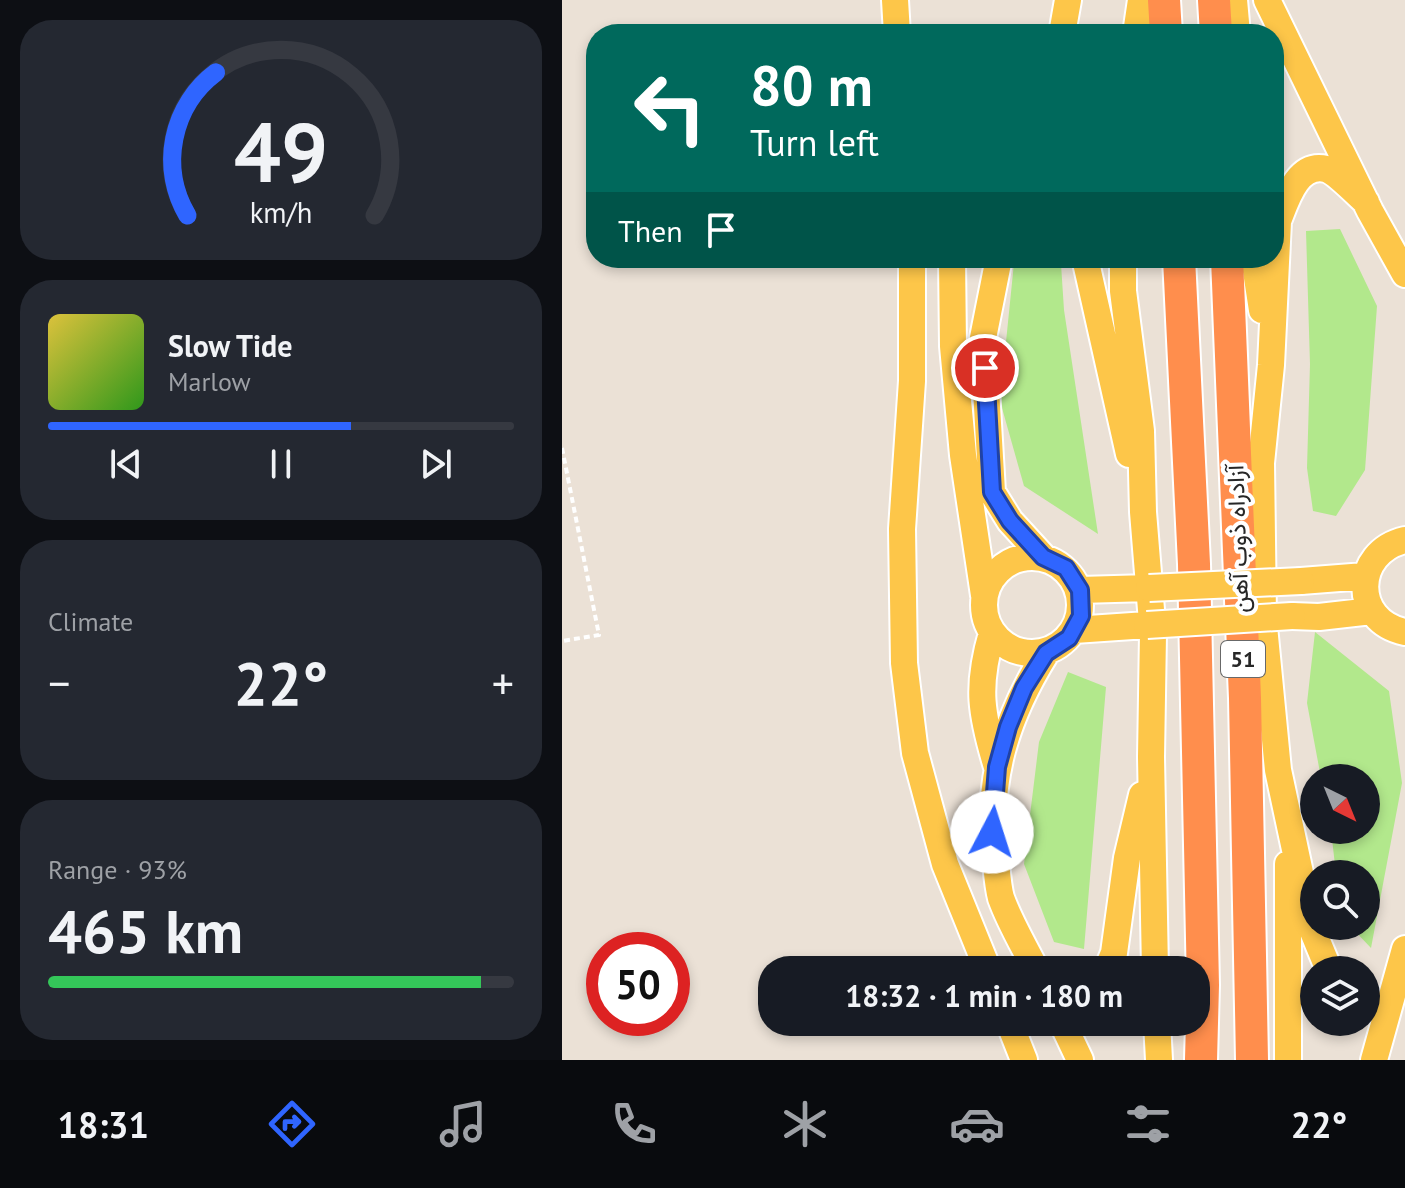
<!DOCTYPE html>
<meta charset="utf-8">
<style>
:root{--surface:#171b24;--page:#242831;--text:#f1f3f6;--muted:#9ea1a6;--line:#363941;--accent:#2f65ff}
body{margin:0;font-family:"PT Sans",Vazirmatn,sans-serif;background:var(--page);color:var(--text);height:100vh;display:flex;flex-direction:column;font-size:30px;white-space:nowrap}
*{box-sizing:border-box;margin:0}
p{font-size:26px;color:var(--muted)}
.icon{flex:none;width:44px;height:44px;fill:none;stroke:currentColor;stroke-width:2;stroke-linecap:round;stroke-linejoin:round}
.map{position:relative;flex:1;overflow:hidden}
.sheet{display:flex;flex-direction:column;gap:20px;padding:20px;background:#0d0f14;width:562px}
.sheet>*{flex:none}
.hud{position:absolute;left:24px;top:24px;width:698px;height:244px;border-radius:32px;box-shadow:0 4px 12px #0003;background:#00695c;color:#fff;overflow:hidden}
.needle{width:52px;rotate:137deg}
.fabs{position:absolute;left:738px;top:764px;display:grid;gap:16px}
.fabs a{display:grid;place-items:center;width:80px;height:80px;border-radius:50%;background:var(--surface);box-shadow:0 4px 12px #0003;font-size:40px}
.speed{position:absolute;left:24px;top:932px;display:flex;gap:16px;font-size:40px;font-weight:700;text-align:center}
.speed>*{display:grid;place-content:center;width:104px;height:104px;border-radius:50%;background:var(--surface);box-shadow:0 4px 12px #0003;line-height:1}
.speed .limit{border:12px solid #d22;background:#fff;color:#111}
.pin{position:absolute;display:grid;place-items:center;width:68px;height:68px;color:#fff;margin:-34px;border:4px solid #fff;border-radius:50%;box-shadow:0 2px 8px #0007}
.me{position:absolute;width:88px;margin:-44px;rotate:5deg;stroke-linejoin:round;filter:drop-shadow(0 0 6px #0008)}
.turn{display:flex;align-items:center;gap:28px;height:168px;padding:0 32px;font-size:36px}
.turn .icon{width:104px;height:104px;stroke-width:2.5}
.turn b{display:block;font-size:56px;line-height:68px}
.then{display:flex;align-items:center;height:76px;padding:0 32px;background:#0003;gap:16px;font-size:30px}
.big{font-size:60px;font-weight:700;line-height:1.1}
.sheet .card{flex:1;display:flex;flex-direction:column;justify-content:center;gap:12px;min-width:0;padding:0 28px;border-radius:32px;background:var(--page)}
.sheet .dial{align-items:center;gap:0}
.dial svg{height:208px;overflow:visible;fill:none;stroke:var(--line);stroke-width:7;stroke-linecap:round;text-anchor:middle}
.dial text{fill:var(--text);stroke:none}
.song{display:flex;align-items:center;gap:24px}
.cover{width:96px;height:96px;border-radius:12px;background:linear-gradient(135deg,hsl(50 70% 55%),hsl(110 70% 35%))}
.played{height:8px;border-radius:4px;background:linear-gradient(90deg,var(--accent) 65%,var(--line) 65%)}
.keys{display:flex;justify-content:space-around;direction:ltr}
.heat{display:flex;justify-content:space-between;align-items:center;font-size:44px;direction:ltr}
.charge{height:12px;border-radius:6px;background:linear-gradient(90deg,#34c759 93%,var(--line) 0)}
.trip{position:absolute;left:196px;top:956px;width:452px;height:80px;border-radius:32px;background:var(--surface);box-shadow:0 4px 12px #0003;font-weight:700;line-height:80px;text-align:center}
.dock{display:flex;height:128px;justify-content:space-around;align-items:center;background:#090b0e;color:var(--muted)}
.dock .icon{width:56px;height:56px}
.dock .on{color:var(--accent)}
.dock b{font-size:36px;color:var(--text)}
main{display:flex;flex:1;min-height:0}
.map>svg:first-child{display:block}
</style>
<main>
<section class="sheet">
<div class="card dial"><svg viewBox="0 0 100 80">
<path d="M14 69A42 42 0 1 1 86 69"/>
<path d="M14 69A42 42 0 0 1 25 14" stroke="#2f65ff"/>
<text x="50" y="56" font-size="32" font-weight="700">49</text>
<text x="50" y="72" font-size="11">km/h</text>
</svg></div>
<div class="card">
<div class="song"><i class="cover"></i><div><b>Slow Tide</b><p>Marlow</p></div></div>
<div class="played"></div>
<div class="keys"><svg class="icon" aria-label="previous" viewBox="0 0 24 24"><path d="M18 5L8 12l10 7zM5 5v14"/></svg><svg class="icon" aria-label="pause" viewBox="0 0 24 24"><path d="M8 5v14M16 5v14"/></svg><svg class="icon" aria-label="next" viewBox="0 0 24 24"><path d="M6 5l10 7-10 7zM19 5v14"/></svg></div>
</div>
<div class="card"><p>Climate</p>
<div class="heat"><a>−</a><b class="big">22°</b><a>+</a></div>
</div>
<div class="card"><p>Range · 93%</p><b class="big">465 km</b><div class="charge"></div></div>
</section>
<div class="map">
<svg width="843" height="1060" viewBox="0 0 843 1060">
<rect width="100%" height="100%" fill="#ebe1d6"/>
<path fill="#b2e88c" d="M778 229 815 306 803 470 774 516 751 511 745 468 748 364 744 231Z
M452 263 499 264 502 310 536 534 462 486 438 401Z
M753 632 827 691 840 783 809 948 788 926H804V874H774L769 830H804V778H759L745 703Z
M506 672 544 687 522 949 492 942 462 864 477 742Z"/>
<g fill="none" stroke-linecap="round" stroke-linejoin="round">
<g stroke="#fff" stroke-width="30">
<path id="major" d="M333 0 335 34
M672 0 675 34
M705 0 808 211 843 274
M500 34 506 0
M574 34 579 0
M350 258V381L340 529 342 663 353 753 383 864 426 970
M390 258 391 346 401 455 422 595
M437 258 421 338 430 492 448 521 481 557
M523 258 567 454
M561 258V291L579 431 581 512 591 634 589 757 593 970
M692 258 700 310
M843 540C791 552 789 621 843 632
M422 605a48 48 0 1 1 96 0a48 48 0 1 1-96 0Z
M739 581 803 576
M518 590 587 588
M730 616 757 617 810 611
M512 630 585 625
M430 633C414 687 419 714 435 767
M474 970C462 946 448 923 439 898 436 887 435 873 434 862 423 783 443 719 484 653
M545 970 552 953 565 858 580 795
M767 970 750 929 716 770 701 616 699 463 709 365 716 221C724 201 735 162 764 169 774 172 795 194 804 202
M447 1022 462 1060
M500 1022 518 1060
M595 1022 597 1060
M726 1060V864
M812 1060 843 949"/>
</g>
<g stroke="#fff" stroke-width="36">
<path id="highway" d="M602 0 604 34
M652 0 654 34
M617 258 632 564 641 985 639 1060
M665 258 683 698 690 1060"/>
</g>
<path stroke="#fff" stroke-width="4" stroke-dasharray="6 4" stroke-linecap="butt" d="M0 448 37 635 0 641"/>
<use href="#major" stroke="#fdc649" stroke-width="26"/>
<use href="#highway" stroke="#ff8e4d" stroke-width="32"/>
<g stroke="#fff" stroke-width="30" stroke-linecap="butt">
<path id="major-bridge" d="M587 588 739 581
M585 625 730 616"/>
</g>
<use href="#major-bridge" stroke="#fdc649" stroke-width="26"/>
</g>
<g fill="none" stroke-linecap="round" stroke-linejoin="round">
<g stroke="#1f42a6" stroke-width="20">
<path id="route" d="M423 368 430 492 448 521 481 557 504 568 518 590 519 616 507 638 484 653 462 688 446 727 435 767 430 832"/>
</g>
<use href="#route" stroke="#2f65ff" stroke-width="14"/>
</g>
<g text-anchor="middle" stroke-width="8" stroke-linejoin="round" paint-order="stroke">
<rect fill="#fff" stroke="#686868" stroke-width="2" x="659" y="641" width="44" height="36" rx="6"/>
<g font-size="22" font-weight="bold" fill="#272727">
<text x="681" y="667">51</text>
</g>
<g font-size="24" fill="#272727" stroke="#fff">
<text transform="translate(676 539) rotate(-92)" y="8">آزادراه ذوب آهن</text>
</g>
</g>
</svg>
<div class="fabs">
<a><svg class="needle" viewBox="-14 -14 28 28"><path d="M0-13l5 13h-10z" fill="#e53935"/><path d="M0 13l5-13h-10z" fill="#9ea1a6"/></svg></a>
<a><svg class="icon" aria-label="search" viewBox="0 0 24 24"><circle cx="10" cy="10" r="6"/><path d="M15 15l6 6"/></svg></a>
<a><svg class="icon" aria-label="layers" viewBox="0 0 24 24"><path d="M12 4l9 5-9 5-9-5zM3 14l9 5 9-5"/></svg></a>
</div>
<div class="speed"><div class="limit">50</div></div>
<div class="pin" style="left:423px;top:368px;background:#d93025"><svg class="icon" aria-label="arrive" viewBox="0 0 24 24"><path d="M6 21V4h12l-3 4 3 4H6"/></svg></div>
<svg class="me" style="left:430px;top:832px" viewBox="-20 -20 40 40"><circle r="19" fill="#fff"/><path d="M0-13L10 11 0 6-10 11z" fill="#2f65ff"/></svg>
<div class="trip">18:32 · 1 min · 180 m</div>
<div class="hud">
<div class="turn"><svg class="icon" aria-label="left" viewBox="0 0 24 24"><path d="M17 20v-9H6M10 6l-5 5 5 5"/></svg><div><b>80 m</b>Turn left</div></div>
<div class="then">Then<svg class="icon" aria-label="arrive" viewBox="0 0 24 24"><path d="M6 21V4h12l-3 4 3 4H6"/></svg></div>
</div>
</div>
</main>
<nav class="dock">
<b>18:31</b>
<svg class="icon on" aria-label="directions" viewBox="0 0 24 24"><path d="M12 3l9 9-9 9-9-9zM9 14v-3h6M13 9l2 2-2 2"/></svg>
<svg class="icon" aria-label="music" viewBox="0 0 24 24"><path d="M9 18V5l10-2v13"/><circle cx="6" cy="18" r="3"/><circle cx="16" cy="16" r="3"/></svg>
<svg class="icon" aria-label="phone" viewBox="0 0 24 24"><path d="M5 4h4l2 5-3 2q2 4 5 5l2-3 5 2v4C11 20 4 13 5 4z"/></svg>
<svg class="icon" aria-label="climate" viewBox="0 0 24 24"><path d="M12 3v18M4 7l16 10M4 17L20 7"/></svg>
<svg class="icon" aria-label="car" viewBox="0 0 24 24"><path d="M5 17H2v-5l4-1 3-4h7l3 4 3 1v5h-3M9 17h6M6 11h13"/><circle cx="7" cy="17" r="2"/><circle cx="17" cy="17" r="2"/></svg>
<svg class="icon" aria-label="filters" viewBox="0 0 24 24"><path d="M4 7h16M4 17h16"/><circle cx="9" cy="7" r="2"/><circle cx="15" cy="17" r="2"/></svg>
<b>22°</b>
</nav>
